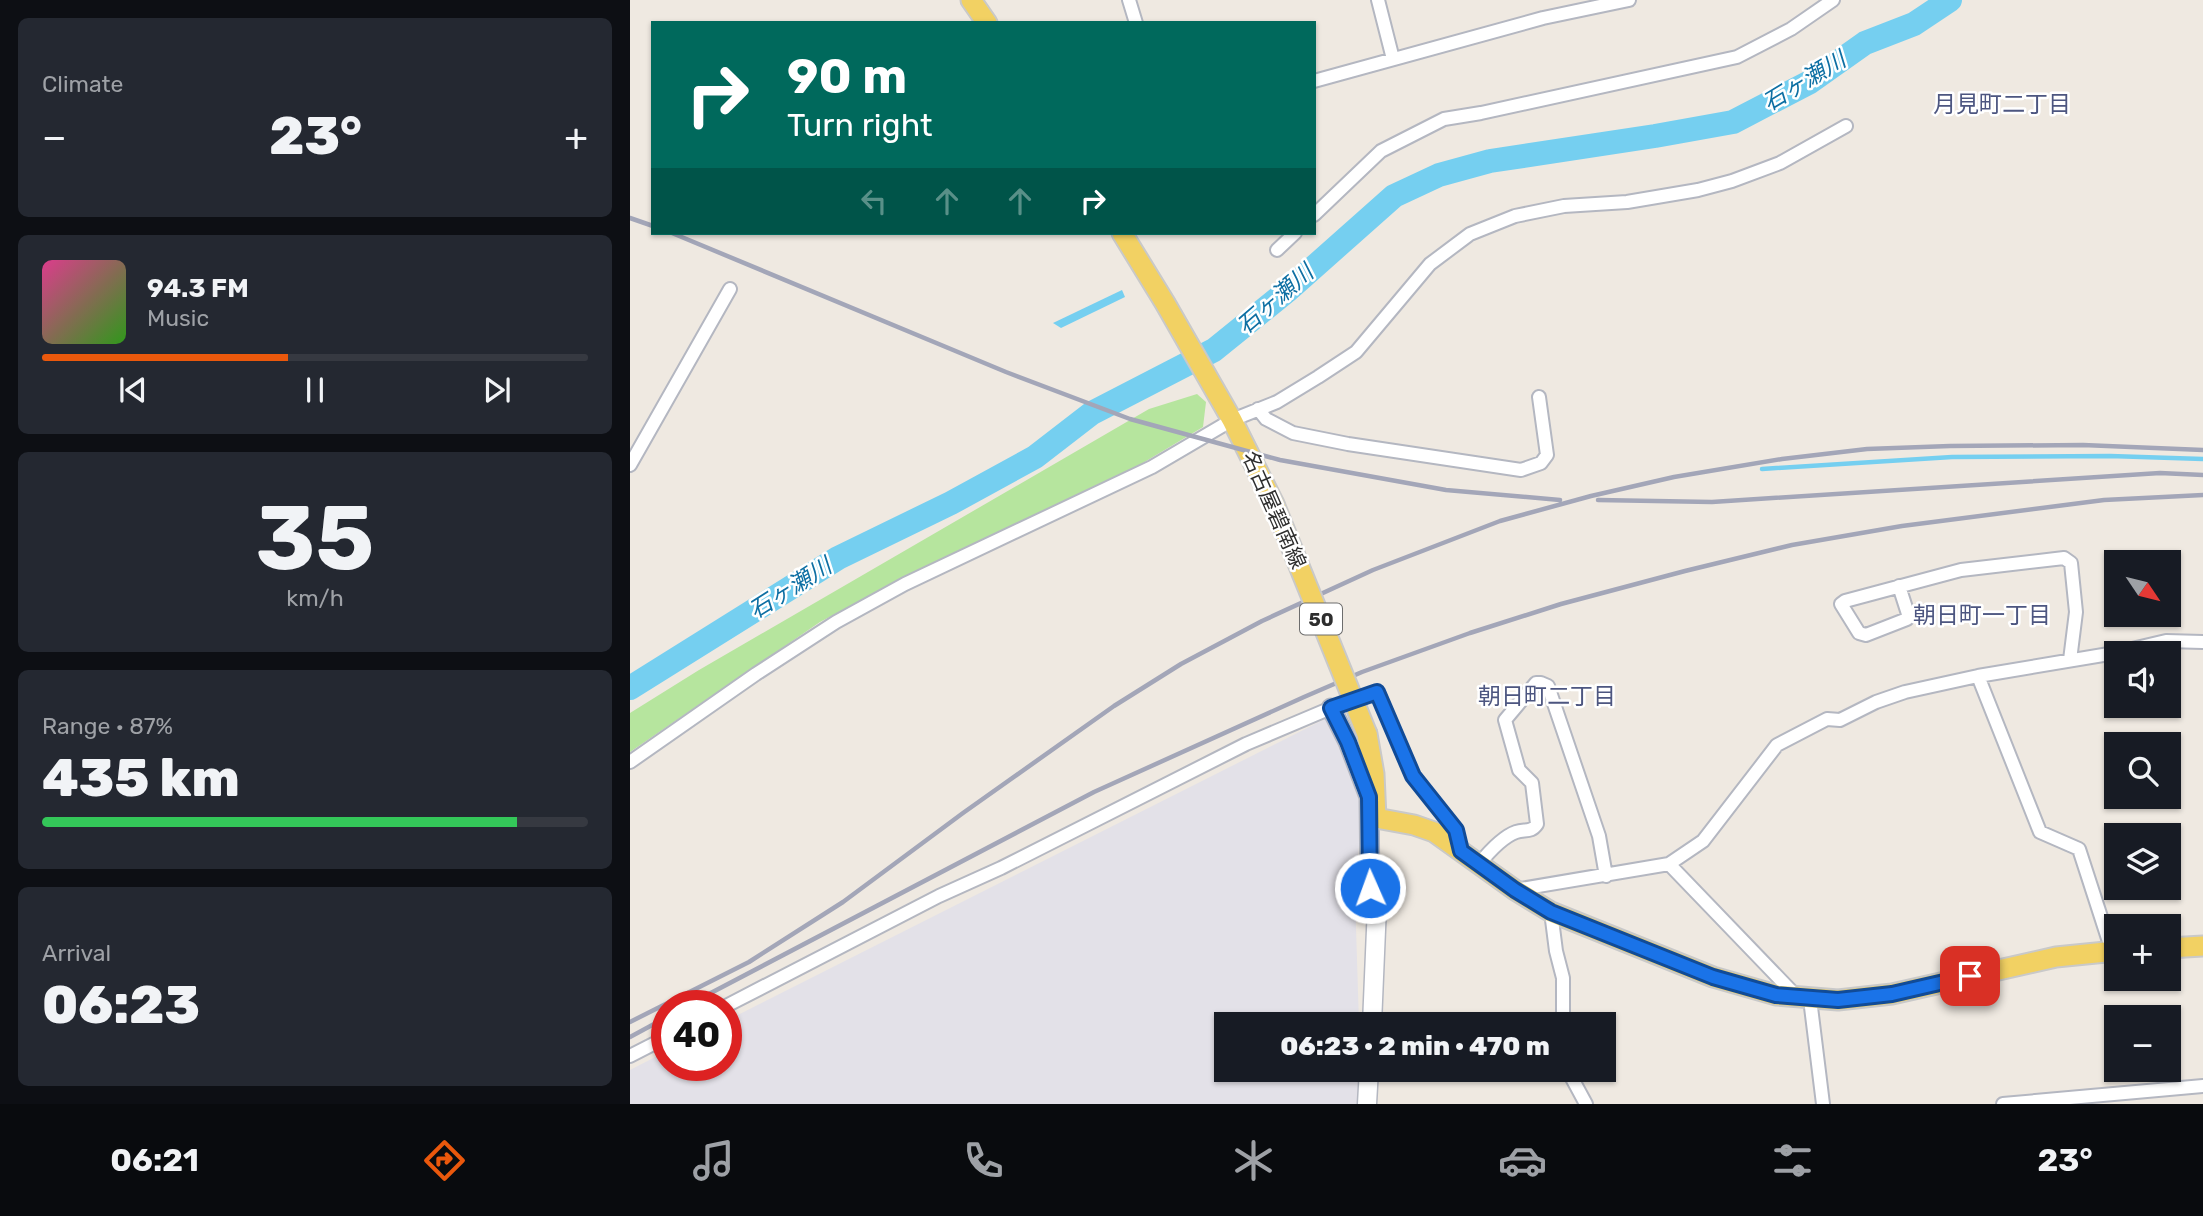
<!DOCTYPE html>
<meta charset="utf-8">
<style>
:root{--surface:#171b24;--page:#242831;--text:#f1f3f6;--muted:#9ea1a6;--line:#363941;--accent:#ea580c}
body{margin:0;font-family:Rubik,"Noto Sans JP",sans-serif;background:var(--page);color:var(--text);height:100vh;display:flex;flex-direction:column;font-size:26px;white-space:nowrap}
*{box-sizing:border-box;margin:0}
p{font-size:23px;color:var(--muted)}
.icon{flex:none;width:38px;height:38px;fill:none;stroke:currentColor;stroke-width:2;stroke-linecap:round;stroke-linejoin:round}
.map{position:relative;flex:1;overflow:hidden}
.side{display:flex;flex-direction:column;gap:18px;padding:18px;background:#0d0f14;width:630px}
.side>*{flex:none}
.guide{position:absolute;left:21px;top:21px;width:665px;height:214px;border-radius:0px;box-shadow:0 2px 5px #0004;background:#00695c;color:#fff;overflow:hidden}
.needle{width:46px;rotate:125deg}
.buttons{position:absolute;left:1474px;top:550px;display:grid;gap:14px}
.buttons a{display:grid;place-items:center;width:77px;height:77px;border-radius:0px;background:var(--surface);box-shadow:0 2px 5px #0004;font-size:35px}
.speed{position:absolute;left:21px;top:990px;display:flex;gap:14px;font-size:35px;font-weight:700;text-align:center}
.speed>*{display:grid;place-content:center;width:91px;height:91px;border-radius:50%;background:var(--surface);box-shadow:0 2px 5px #0004;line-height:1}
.speed .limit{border:10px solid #d22;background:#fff;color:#111}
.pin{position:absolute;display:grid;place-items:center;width:60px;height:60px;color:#fff;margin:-30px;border-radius:14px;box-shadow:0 4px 10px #0006}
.me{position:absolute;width:77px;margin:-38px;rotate:358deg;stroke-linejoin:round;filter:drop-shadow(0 0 5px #0008)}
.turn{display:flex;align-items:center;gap:24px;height:147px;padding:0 21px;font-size:32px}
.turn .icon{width:91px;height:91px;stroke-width:2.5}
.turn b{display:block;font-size:49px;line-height:60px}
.lanes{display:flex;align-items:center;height:66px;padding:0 21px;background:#0003;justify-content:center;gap:35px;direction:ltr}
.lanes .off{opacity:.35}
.big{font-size:52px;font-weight:800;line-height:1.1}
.side .card{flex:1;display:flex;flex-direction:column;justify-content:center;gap:10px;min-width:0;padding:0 24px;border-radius:10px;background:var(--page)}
.side .dial{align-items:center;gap:0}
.dial b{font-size:91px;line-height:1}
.song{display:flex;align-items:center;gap:21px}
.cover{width:84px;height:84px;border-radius:10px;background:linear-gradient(135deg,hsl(330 70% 55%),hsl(110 70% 35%))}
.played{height:7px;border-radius:4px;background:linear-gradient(90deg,var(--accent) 45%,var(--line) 45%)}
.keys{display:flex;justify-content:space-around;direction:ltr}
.heat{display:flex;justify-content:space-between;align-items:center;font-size:38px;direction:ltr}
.charge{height:10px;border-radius:5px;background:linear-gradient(90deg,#34c759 87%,var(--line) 0)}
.trip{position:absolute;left:584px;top:1012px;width:402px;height:70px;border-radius:0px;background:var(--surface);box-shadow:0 2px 5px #0004;font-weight:800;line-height:70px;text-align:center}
.tab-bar{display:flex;height:112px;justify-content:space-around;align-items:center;background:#090b0e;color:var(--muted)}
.tab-bar .icon{width:49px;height:49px}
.tab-bar .current{color:var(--accent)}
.tab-bar b{font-size:32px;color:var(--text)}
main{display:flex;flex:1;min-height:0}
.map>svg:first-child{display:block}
</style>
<main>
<section class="side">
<div class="card"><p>Climate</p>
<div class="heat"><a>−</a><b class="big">23°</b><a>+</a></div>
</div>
<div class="card">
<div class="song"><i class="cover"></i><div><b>94.3 FM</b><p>Music</p></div></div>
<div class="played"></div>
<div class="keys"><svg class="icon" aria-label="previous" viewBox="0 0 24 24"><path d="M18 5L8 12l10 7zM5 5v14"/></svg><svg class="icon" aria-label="pause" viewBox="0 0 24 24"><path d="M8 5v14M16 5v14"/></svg><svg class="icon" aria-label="next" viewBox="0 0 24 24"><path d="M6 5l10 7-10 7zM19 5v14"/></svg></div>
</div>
<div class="card dial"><b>35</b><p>km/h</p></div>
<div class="card"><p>Range · 87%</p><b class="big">435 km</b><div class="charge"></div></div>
<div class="card"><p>Arrival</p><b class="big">06:23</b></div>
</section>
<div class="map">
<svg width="1573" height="1104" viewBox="0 0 1573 1104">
<rect width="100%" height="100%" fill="#efe9e1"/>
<path fill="#e3e1e8" d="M697 718 733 797 725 895 729 1024H597V1069H730L731 1104H0V1070L37 1051V1066H96V1021Z"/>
<path fill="#b6e59e" d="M567 394 576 402 573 427 491 476 279 575 190 622 0 752V713L69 670 519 409Z"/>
<path fill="#75cff0" d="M492 290 495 297 431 328 423 323Z"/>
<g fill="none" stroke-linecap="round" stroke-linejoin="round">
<path stroke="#75cff0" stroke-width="4.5" d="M1132 469 1322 457 1480 456 1573 459"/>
<path stroke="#75cff0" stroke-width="24" d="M0 688 208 558 321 503 405 457 462 413 584 350 657 291 764 196 809 175 860 161 1025 136 1103 122 1180 82 1235 43 1284 24 1320 0"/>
<g stroke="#b4b7c1" stroke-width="16">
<path id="street" d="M499 0 506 23
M748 0 763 59
M684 81 913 18 999 0
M684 215 751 151 814 119 851 113 1107 57 1161 29 1203 0
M647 250 665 233
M628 409 636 419 663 433 718 444 891 470 911 463 917 455 909 397
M0 465 100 289
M1269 586 1278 614 1277 619 1236 635 1229 633 1211 604 1215 601 1331 570 1434 558 1441 563 1446 612 1440 660
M1348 676 1410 832 1449 849 1482 951
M0 762 126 674 206 622 275 584 522 467 602 420 647 402 688 377 726 352 800 264 840 234 885 216 934 206 997 202 1068 190 1102 181 1150 163 1216 126
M849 864C858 853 872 837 886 832 895 829 901 833 907 824L902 783 889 770 875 720 906 683H911L918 686 969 836 976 876
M1039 864 1167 997
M885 890 1039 864 1073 841 1147 745 1197 719 1210 720 1246 702 1275 692 1348 676 1485 653 1536 641 1573 642
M921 912 926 951 933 978V1024
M1180 999 1193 1104
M96 1006 309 896 371 868 616 744 701 708 747 692 783 776 826 830 831 851
M0 1056 37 1037
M937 1069 956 1104
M1373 1104 1573 1086"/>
</g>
<g stroke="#b4b7c1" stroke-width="21">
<path id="secondary" d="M701 708 718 742 739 797 740 889 747 918
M742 1024 747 906
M737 1104 739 1069"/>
</g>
<g stroke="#c9c9c9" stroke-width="23">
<path id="primary" d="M341 0 357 23
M492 233 535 303 602 420 644 504
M737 734 744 774 746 818 784 825 804 832 885 890 921 912 1083 977 1146 995 1208 1000 1262 994 1426 957 1486 951
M1538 948 1573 946"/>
</g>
<use href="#street" stroke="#fff" stroke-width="12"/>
<use href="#secondary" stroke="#fff" stroke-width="18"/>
<use href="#primary" stroke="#f2d163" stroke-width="19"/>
<path stroke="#a3a6b8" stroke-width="4.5" d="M0 218 23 226
M42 233 376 372 500 419 650 460 816 490 930 500
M968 500 1082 502 1530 473 1573 475
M56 1006 464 792 674 697 732 672 840 633 931 604 1055 571 1162 545 1272 526 1474 500 1573 495
M0 1022 119 962 213 902 333 813 484 706 551 664 632 621 743 570 870 521 961 496 1044 477 1152 459 1237 449 1320 446 1453 445 1573 450
M0 1037 37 1017"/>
<g stroke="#c9c9c9" stroke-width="23" stroke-linecap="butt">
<path id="primary-bridge" d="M644 504 737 734"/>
</g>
<use href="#primary-bridge" stroke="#f2d163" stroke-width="19"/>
</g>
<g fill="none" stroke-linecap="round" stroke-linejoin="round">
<g stroke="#114b97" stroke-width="18">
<path id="route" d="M740 888 739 797 718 742 701 708 747 692 783 776 826 830 831 851 885 890 921 912 1083 977 1146 995 1208 1000 1262 994 1340 976"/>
</g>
<use href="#route" stroke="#1a73e8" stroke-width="12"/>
</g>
<g text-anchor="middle" stroke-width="5" stroke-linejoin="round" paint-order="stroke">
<rect fill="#fff" stroke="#6d6d6d" stroke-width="2" x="670" y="603.5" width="42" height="31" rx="5"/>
<g font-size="19" font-weight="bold" fill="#2e2e2e">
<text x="691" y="626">50</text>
</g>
<g font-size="21" fill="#2e2e2e" stroke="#fff">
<text transform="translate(644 510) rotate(66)" y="7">名古屋碧南線</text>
</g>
<g font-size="23" font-style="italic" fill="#0d6fa3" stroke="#fff">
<text transform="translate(1174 81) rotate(-31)" y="8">石ヶ瀬川</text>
<text transform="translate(645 299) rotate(-41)" y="8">石ヶ瀬川</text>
<text transform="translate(160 588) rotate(-32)" y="8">石ヶ瀬川</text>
</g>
<g font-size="23" fill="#4d5680" stroke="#fff">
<text x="1372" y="112">月見町二丁目</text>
<text x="1352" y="623">朝日町一丁目</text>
<text x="917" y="704">朝日町二丁目</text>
</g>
</g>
</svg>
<div class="buttons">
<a><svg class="needle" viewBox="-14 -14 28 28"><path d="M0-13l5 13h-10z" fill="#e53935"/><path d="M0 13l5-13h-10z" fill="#9ea1a6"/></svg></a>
<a><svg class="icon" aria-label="sound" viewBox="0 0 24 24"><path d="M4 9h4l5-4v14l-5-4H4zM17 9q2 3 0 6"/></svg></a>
<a><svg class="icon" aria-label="search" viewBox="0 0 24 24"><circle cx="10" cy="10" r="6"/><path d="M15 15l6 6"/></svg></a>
<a><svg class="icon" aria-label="layers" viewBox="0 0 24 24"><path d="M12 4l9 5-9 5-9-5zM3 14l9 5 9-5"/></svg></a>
<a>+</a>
<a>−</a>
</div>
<div class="speed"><div class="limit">40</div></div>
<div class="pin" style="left:1340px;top:976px;background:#d93025"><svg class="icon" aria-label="arrive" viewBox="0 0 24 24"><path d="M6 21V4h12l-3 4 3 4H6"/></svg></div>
<svg class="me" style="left:740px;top:888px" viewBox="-20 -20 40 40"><circle r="17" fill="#1a73e8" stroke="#fff" stroke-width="3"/><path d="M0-11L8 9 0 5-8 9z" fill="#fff"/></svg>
<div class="trip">06:23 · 2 min · 470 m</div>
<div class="guide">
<div class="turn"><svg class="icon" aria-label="right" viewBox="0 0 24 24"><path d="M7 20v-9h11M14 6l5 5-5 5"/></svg><div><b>90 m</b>Turn right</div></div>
<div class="lanes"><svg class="icon off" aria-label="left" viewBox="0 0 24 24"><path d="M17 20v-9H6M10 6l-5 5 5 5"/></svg><svg class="icon off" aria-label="ahead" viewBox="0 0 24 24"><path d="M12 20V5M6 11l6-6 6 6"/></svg><svg class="icon off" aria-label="ahead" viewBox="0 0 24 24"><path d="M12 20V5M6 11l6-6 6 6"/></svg><svg class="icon" aria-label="right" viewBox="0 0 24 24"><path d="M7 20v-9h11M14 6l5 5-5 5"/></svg></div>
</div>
</div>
</main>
<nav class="tab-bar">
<b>06:21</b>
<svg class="icon current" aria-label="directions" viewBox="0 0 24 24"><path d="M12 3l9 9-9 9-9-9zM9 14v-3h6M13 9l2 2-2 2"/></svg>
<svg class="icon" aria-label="music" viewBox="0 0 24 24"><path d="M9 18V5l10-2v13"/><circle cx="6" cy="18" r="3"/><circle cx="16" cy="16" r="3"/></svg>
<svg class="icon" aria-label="phone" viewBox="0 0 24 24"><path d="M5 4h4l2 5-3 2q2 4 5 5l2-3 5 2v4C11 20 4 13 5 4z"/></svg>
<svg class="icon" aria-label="climate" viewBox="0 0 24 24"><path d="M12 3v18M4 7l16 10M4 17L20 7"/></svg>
<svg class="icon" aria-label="car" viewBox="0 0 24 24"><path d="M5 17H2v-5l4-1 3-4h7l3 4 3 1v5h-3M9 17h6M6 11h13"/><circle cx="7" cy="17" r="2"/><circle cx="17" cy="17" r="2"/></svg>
<svg class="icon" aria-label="filters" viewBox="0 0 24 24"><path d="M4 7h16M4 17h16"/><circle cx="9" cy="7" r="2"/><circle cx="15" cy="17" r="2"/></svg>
<b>23°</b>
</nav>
